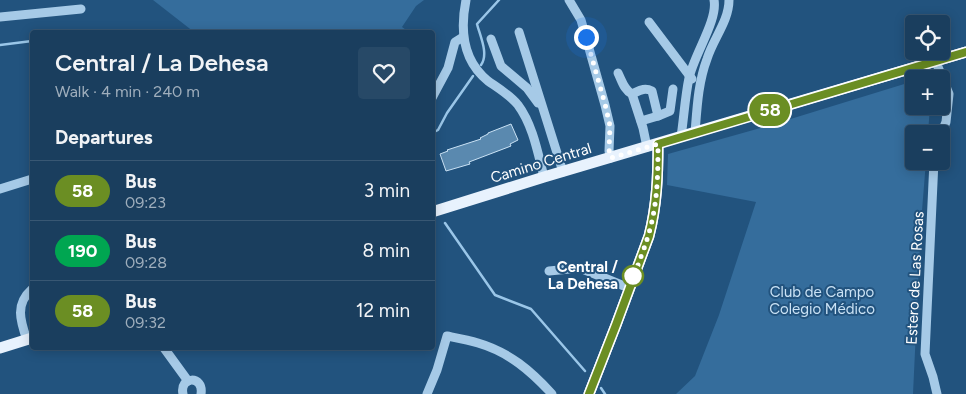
<!DOCTYPE html>
<html lang="en">
<head>
<meta charset="utf-8">
<style>
	body { margin:0; font-family:Figtree,sans-serif; background:#274967; color:#f1f3f6; height:100vh; display:flex; flex-direction:column; font-size:19px; white-space:nowrap }
	* { box-sizing:border-box; margin:0 }
	p { font-size:16px; color:#9faebc }
	.icon { flex:none; width:28px; height:28px; fill:none; stroke:currentColor; stroke-width:2; stroke-linecap:round; stroke-linejoin:round }
	.map { position:relative; flex:1; overflow:hidden }
	.side { position:absolute; left:30px; top:30px; width:405px; height:320px; display:flex; flex-direction:column; background:#1a3e5e; border-radius:5px; box-shadow:0 2px 12px #0003,0 0 0 1px #385773 }
	.side>* { flex:none }
	.badge { padding:0 10px; border-radius:16px; font-size:18px; line-height:32px }
	.buttons { position:absolute; left:905px; top:15px; display:grid; gap:10px }
	.buttons a { display:grid; place-items:center; width:45px; height:45px; border-radius:5px; background:#1a3e5e; box-shadow:0 2px 12px #0003,0 0 0 1px #385773; font-size:25px }
	.you { position:absolute; width:25px; height:25px; margin:-12px; border:4px solid #fff; border-radius:50%; background:#1a73e8; box-shadow:0 0 0 8px #1a73e833 }
	.map>.badge { position:absolute; translate:-50% -50%; box-shadow:0 0 0 2px #fff }
	h2 { padding:0 25px; font-size:19px; line-height:45px }
	.round { display:grid; place-items:center; flex:none; width:52px; height:52px; border-radius:5px; background:#274967 }
	.headline { display:flex; align-items:center; justify-content:space-between; height:85px; padding:0 25px }
	h1 { font-size:24px; font-weight:600; line-height:38px }
	ul { padding:0; list-style:none }
	li { display:flex; align-items:center; gap:15px; height:60px; padding:0 25px; border-top:1px solid #385773 }
	li div { flex:1 }
	li b { display:block; font-size:19px }
	li em { font-style:normal }
	li .badge { min-width:55px; font-weight:700; text-align:center }
	.map>svg:first-child { display:block }
	.green { fill:#356d9c }
	.lines { fill:none; stroke-linecap:round; stroke-linejoin:round }
	.stream { stroke:#9ac6e8; stroke-width:2.5 }
	.building { fill:#5a89af; stroke:#cae2f5 }
	.minor { stroke:#a6cae7; stroke-width:9 }
	.major { stroke:#e8f2fd; stroke-width:11 }
	.line-casing { stroke:#fff; stroke-width:11 }
	.line { stroke:#6b8e23; stroke-width:8 }
	.walk { stroke:#fff; stroke-width:5; stroke-dasharray:0 9 }
	.stop-dot { fill:#fff; stroke:#6b8e23; stroke-width:2.5 }
	.labels { text-anchor:middle; stroke-width:4; stroke-linejoin:round; paint-order:stroke }
	.street-label { font-size:15px; fill:#fff; stroke:#22537e }
	.stop-label { font-size:15px; font-weight:bold; fill:#fff; stroke:#22537e; text-anchor:end }
	.park-label { font-size:15px; fill:#cae2f5; stroke:#22537e }
</style>
</head>
<body>
<div class="map">
<svg width="966" height="394" viewBox="0 0 966 394">
	<rect width="100%" height="100%" fill="#22537e"/>
	<g class="green">
		<polygon points="153,0 424,0 416,6 402,27 409,32 223,32 221,31 194,32"/>
		<polygon points="914,81 914,106 930,106 928,134 914,134 914,161 926,161 921,223 913,394 676,394 695,376 719,315 756,202 667,185 668,154 771,125"/>
	</g>
	<g class="lines">
		<g class="stream">
			<polyline points="0,45 32,41"/>
			<path d="M481,65c8,-11 -1,-29 -4,-41l22,-24"/>
			<polyline points="432,133 438,130 447,113 473,76"/>
			<polyline points="445,223 495,295 531,309 585,371"/>
			<polyline points="601,388 605,394"/>
		</g>
	</g>
	<polygon class="building" points="511,124 518,140 510,144 511,146 469,162 470,164 446,171 440,154 448,151 447,150 481,139 480,138 488,134 488,133"/>
	<g class="lines">
		<g class="minor">
			<path d="M466,0c-6,30 -3,61 22,81 10,7 22,14 30,24 15,20 20,49 26,72"/>
			<polyline points="569,0 581,20 605,105 610,126 609,151 611,158"/>
			<polyline points="0,17 81,9"/>
			<polyline points="649,22 692,79"/>
			<polyline points="519,32 563,172"/>
			<polyline points="491,39 501,66 527,88 538,103"/>
			<polyline points="936,62 949,94 946,122 941,134"/>
			<path d="M618,73c4,8 6,17 14,21l11,34 4,19"/>
			<path d="M632,94c7,-3 12,-7 20,-3l6,25 -17,5"/>
			<polyline points="432,98 448,68 455,42 463,37"/>
			<polyline points="658,116 670,111 673,89"/>
			<path d="M695,133c2,-25 3,-50 12,-74 6,-20 22,-38 22,-59"/>
			<path d="M681,137c3,-20 4,-40 8,-59 5,-23 29,-58 25,-78"/>
			<polyline points="934,161 925,354 933,377 937,394"/>
			<polyline points="0,189 32,179"/>
			<polyline points="549,271 580,268 629,288"/>
			<path d="M27,340c-7,-20 -12,-36 5,-51"/>
			<polyline points="164,348 188,381"/>
			<path d="M183,394c-4,-18 21,-19 18,0"/>
			<path d="M427,394l10,-24 10,-34c10,2 21,4 31,7 31,9 53,28 74,51"/>
		</g>
		<g class="major">
			<polyline points="432,212 544,177 966,52"/>
			<polyline points="0,348 32,338"/>
			<path d="M589,394l27,-69 33,-89c8,-31 9,-61 9,-92"/>
		</g>
	</g>
	<g class="lines">
		<defs>
			<path id="line" d="M589,394l27,-69 33,-89c8,-31 9,-61 9,-92l308,-92"/>
		</defs>
		<use href="#line" class="line-casing"/>
		<use href="#line" class="line"/>
		<path class="walk" d="M586,37l19,67 5,22 -1,24 2,8 47,-14c0,42 -1,70 -16,110 -3,8 -5,15 -9,22"/>
	</g>
	<circle class="stop-dot" cx="633" cy="276" r="10"/>
	<g class="labels">
		<g class="street-label">
			<text transform="translate(541 163) rotate(-17)" y="5">Camino Central</text>
			<text transform="translate(915 278) rotate(-87)" y="5">Estero de Las Rosas</text>
		</g>
		<g class="stop-label">
			<text x="618" y="272">Central /<tspan x="618" dy="17">La Dehesa</tspan></text>
		</g>
		<g class="park-label">
			<text x="822" y="297">Club de Campo<tspan x="822" dy="17">Colegio Médico</tspan></text>
		</g>
	</g>
</svg>
<div class="buttons">
<a><svg class="icon" aria-label="locate" viewBox="0 0 24 24"><circle cx="12" cy="12" r="6"/><path d="M12 2v4M12 18v4M2 12h4M18 12h4"/></svg></a>
<a>+</a>
<a>−</a>
</div>
<div class="you" style="left:586px;top:37px"></div>
<b class="badge" style="left:770px;top:110px;background:#6b8e23;color:#fff">58</b>
<section class="side">
<div class="headline"><div><h1>Central / La Dehesa</h1><p>Walk · 4 min · 240 m</p></div><a class="round"><svg class="icon" aria-label="heart" viewBox="0 0 24 24"><path d="M12 20l-8-8c-3-5 5-10 8-4 3-6 11-1 8 4z"/></svg></a></div>
<h2>Departures</h2>
<ul>
<li><span class="badge" style="background:#6b8e23;color:#fff">58</span><div><b>Bus</b><p>09:23</p></div><em>3 min</em></li>
<li><span class="badge" style="background:#00a651;color:#fff">190</span><div><b>Bus</b><p>09:28</p></div><em>8 min</em></li>
<li><span class="badge" style="background:#6b8e23;color:#fff">58</span><div><b>Bus</b><p>09:32</p></div><em>12 min</em></li>
</ul>
</section>
</div>
</body>
</html>
